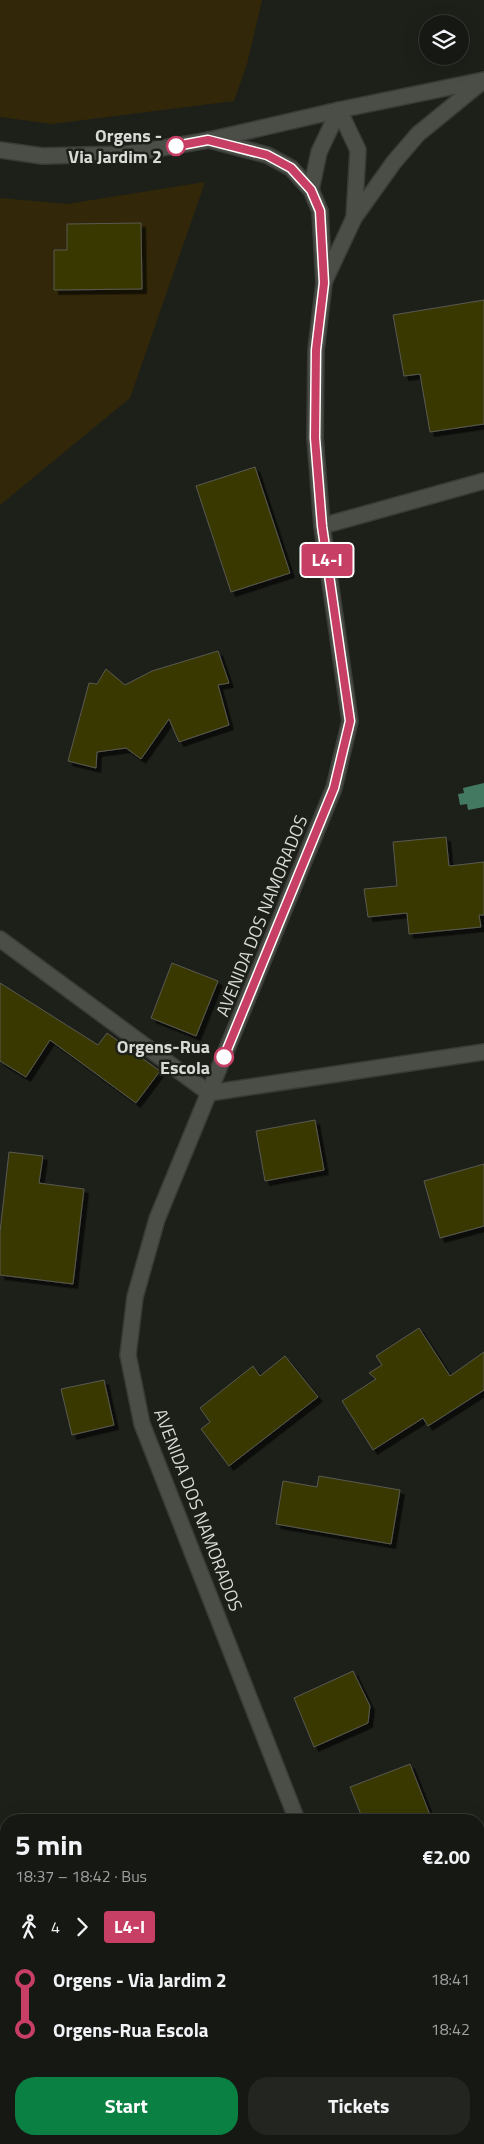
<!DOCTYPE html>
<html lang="en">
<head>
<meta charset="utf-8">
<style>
	body { margin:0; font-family:"Titillium Web",sans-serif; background:#232521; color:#f1f3f6; height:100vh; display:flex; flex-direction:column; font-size:19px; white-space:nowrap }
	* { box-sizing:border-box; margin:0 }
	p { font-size:16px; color:#9ea0a0 }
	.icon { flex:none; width:28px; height:28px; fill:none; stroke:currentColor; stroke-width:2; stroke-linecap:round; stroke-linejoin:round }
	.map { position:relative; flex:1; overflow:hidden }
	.panel { position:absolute; left:0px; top:1814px; width:485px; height:331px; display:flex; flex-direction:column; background:#161813; border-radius:20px 20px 0 0; box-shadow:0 5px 20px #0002,0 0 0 1px #353733 }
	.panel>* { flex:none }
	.badge { padding:0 10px; border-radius:4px; font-size:18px; line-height:32px }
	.buttons { position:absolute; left:419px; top:15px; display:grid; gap:10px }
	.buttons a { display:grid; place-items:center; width:50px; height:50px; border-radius:50%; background:#161813; box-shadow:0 5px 20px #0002,0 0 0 1px #353733; font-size:25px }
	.map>.badge { position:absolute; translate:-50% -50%; box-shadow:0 0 0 2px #fff }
	.legs { display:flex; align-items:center; gap:8px; height:55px; padding:0 15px; font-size:16px }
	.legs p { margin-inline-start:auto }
	.overview { display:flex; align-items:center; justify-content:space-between; height:85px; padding:0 15px }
	h1 { font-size:28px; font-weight:700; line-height:38px }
	.cta { display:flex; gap:10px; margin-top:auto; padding:10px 15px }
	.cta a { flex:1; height:58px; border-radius:20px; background:#0b8043; color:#fff; font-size:20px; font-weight:700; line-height:58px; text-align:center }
	.cta a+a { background:#232521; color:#f1f3f6 }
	ul { padding:0 15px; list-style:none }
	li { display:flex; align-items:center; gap:18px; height:50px; font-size:19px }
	li i { display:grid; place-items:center; width:8px; height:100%; margin:0 6px; background:currentColor }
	li i::after { content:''; width:12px; height:12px; margin:-6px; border:4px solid; border-radius:50%; background:#161813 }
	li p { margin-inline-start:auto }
	li:first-child i { background:linear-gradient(#0000 50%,currentColor 0) }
	li:last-child i { background:linear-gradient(currentColor 50%,#0000 0) }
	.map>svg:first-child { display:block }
	.green { fill:#322708 }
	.water { fill:#437961 }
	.building { fill:#393802; stroke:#595951; filter:url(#shadow) }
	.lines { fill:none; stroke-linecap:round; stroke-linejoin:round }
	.minor-casing { stroke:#393b37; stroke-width:18 }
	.minor { stroke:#4b4e47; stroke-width:15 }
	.line-1-casing { stroke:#fff; stroke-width:11 }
	.line-1 { stroke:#c83f66; stroke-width:8 }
	.stop-1-dot { fill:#fff; stroke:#c83f66; stroke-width:2.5 }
	.labels { text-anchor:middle; stroke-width:5; stroke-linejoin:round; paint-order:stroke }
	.stop-label { font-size:18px; font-weight:bold; fill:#d8dad6; stroke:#1d2019; text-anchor:end }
	.street-label { font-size:18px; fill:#d8dad6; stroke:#1d2019 }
</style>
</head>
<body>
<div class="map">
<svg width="484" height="2144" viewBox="0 0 484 2144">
	<defs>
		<filter id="shadow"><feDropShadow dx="4.5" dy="4.5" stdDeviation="0" flood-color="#0009"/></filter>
	</defs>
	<rect width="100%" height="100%" fill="#1d2019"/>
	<g class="green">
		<polygon points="0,0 262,0 247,64 234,101 52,124 0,117"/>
		<polygon points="205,182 130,398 0,505 0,198 67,204"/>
	</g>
	<polygon class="water" points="484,783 484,807 468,810 467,804 460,805 458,794 464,793 463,788"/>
	<g class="building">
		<polygon points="141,223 142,289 54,290 54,250 67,250 67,224"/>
		<polygon points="484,300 484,424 430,432 420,374 404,376 393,315"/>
		<polygon points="255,467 290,573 231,592 196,486"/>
		<polygon points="218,651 229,683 218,685 229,725 179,742 169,719 141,759 126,748 97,752 96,768 68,761 89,683 97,684 106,669 125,685 152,671"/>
		<polygon points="446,837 449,866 484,862 484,915 479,915 481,927 409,934 407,913 368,917 364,889 397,886 393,842"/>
		<polygon points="172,963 218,981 196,1036 151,1018"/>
		<polygon points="0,983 98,1045 107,1033 160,1071 136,1103 50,1040 26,1077 0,1061"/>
		<polygon points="315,1120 324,1170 265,1181 256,1131"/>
		<polygon points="9,1152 43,1156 39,1183 84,1189 73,1284 0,1275 0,1232"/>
		<polygon points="484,1164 484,1226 440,1238 424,1181"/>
		<polygon points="419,1328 450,1376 484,1352 484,1390 428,1426 423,1418 373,1450 342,1401 376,1379 369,1373 382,1365 376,1356"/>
		<polygon points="285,1356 318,1397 229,1466 201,1429 210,1422 200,1408 253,1366 260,1376"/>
		<polygon points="104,1380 114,1425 72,1435 61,1389"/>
		<polygon points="319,1476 400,1490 391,1544 276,1524 283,1481 317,1487"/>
		<polygon points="353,1671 370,1706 368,1723 314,1747 294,1698"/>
		<polygon points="410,1764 432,1820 363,1820 350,1787"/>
	</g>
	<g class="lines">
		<defs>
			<g id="minor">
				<polyline points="339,110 358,150 354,218"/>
				<polyline points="209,140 267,155 291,168 311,190 320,211 324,283 316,350 315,438 322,526 350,721 334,788 157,1219 135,1297 128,1355 142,1424 297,1820"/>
				<polyline points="0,150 42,156 127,154 209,140 339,110 484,80"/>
				<polyline points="311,190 319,152 339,110"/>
				<polyline points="324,282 354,218 394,162 418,134 483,81"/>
				<polyline points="322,526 484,481"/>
				<polyline points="0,939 209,1093 484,1052"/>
				<polyline points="479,2030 484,2027"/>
				<polyline points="92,2144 97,2139"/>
			</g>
		</defs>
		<use href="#minor" class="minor-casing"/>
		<use href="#minor" class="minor"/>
	</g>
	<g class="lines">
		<defs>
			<polyline id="line-1" points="176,146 208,140 267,155 291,168 311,190 320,211 324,283 316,350 315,438 322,526 350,721 334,788 224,1057"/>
		</defs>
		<use href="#line-1" class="line-1-casing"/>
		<use href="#line-1" class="line-1"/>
	</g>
	<g class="stop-1-dot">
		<circle cx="176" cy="146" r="9"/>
		<circle cx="224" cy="1057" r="9"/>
	</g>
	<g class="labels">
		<g class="stop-label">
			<text x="162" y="142">Orgens -<tspan x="162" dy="21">Via Jardim 2</tspan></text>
			<text x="210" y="1053">Orgens-Rua<tspan x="210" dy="21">Escola</tspan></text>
		</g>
		<g class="street-label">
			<text transform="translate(262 916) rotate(-68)" y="6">AVENIDA DOS NAMORADOS</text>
			<text transform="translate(198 1510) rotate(69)" y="6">AVENIDA DOS NAMORADOS</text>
		</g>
	</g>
</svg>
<div class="buttons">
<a><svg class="icon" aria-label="layers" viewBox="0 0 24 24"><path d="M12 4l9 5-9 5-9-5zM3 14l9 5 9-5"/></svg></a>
</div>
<b class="badge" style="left:327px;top:560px;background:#c83f66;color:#fff">L4-I</b>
<section class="panel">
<div class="overview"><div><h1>5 min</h1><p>18:37 – 18:42 · Bus</p></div><b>€2.00</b></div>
<div class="legs"><svg class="icon" aria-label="walk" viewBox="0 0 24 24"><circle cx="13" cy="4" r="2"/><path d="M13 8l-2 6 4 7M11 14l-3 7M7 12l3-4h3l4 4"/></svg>4<svg class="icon" aria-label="forward" viewBox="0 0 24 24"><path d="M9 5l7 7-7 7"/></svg><b class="badge" style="background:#c83f66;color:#fff">L4-I</b></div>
<ul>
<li><i style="color:#c83f66"></i><b>Orgens - Via Jardim 2</b><p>18:41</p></li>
<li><i style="color:#c83f66"></i><b>Orgens-Rua Escola</b><p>18:42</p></li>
</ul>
<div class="cta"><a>Start</a><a>Tickets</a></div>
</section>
</div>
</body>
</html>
